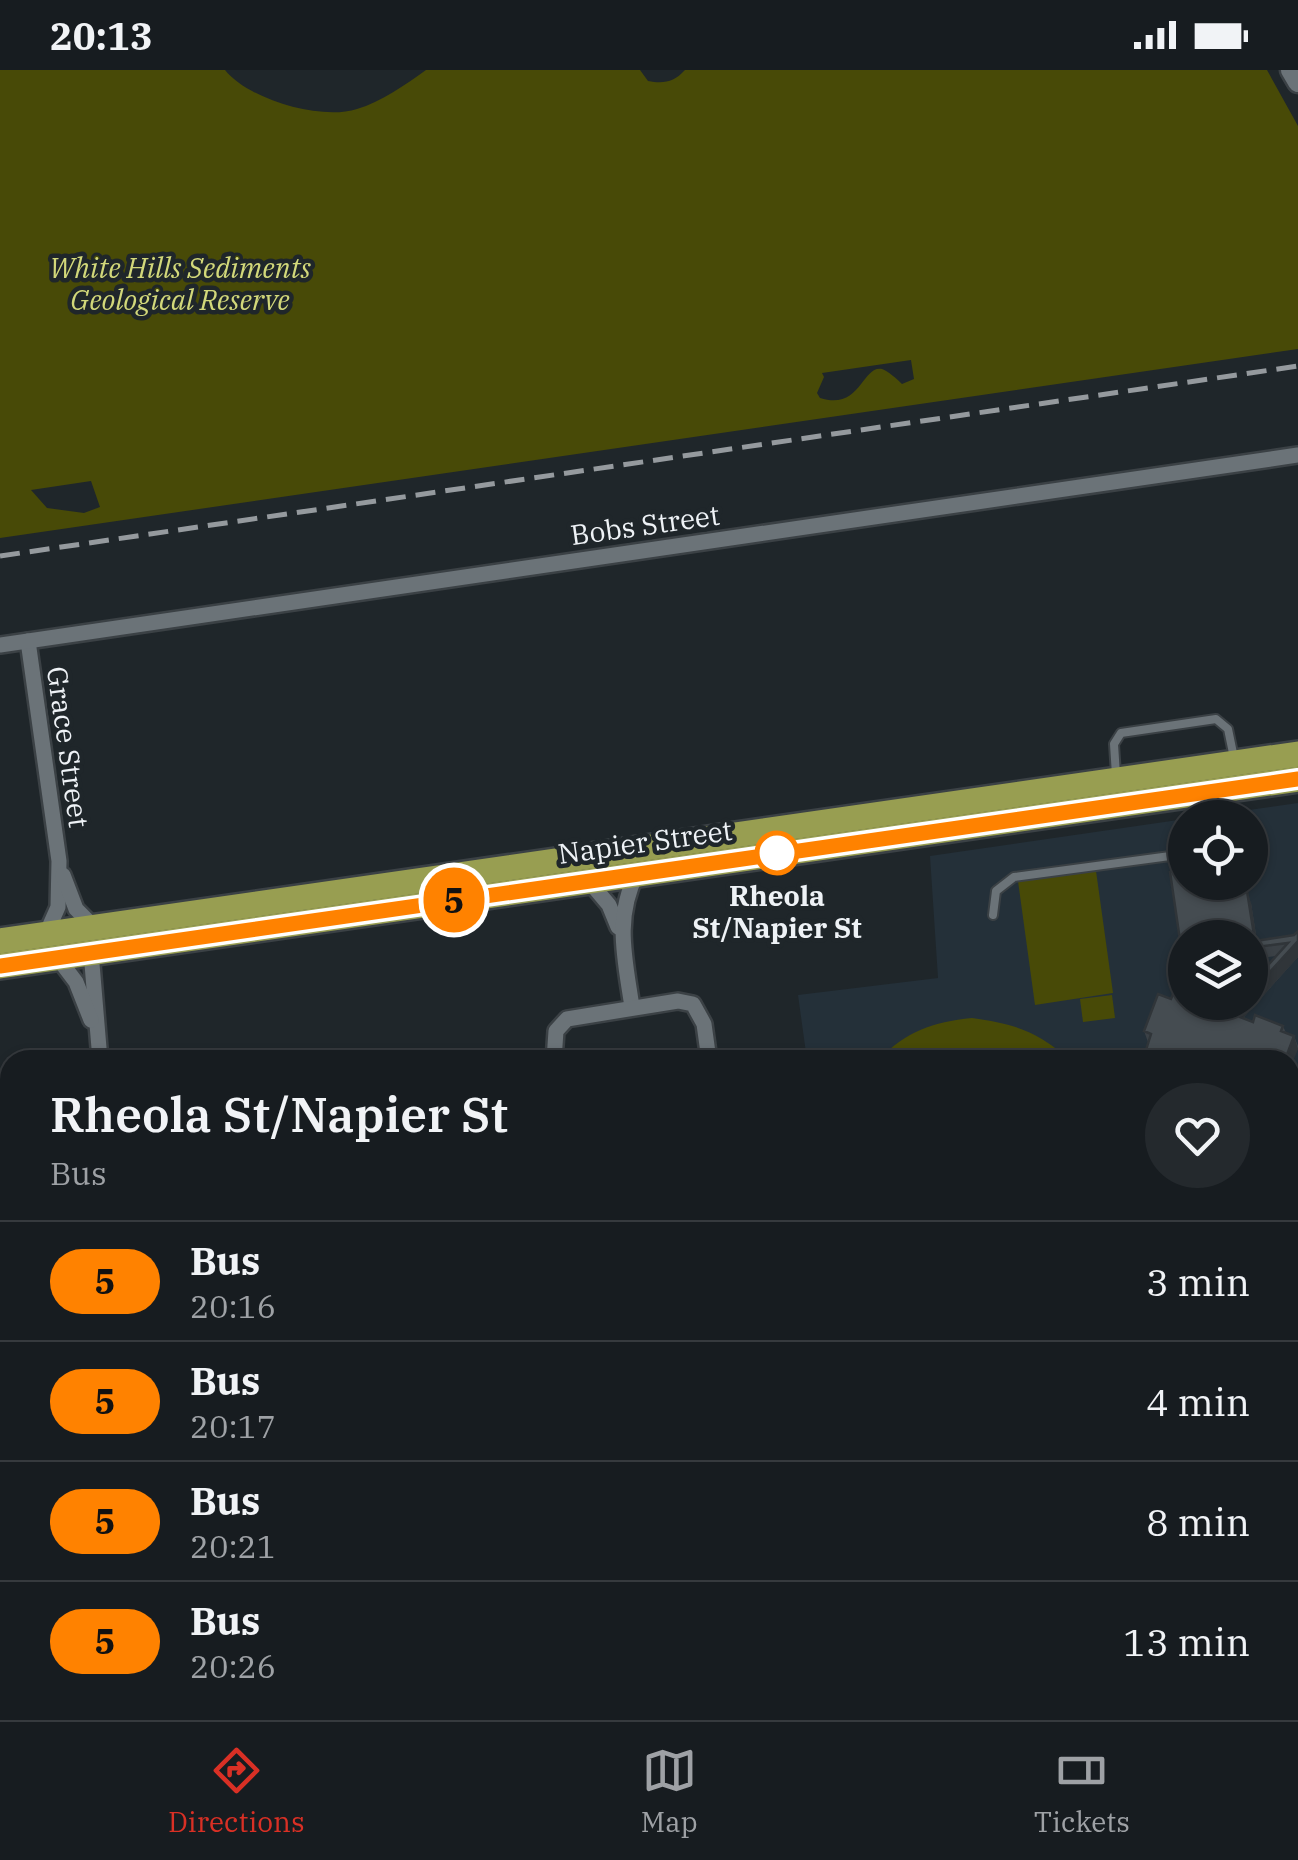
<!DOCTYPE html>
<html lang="en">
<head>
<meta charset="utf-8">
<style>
	body { margin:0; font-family:"IBM Plex Serif",serif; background:#24292d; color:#f1f3f6; height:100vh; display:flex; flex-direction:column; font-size:38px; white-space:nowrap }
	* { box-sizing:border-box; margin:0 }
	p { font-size:32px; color:#9ea1a5 }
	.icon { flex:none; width:55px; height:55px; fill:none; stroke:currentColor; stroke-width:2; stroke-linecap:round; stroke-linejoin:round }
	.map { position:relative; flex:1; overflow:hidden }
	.panel { position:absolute; left:0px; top:980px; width:1300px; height:670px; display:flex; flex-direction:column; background:#171c20; border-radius:30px 30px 0 0; box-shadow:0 2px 8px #0004,0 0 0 2px #363a3e }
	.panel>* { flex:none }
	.badge { padding:0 20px; border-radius:32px; font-size:35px; line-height:65px }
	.buttons { position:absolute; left:1168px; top:730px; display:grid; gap:20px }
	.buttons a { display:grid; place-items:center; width:100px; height:100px; border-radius:50%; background:#171c20; box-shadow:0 2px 8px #0004,0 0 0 2px #363a3e; font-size:50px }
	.map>.badge { position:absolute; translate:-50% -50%; box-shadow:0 0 0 5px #fff }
	.round { display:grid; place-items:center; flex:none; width:105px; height:105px; border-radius:52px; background:#24292d }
	.overview { display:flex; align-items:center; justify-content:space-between; height:170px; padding:0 50px }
	h1 { font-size:48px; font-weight:600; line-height:75px }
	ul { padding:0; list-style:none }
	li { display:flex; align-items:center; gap:30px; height:120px; padding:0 50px; border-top:2px solid #363a3e }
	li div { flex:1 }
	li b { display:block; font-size:38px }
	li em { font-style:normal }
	li .badge { min-width:110px; font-weight:700; text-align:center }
	.status { display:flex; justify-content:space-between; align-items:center; height:70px; padding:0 50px; background:#171c20; direction:ltr }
	.status svg { height:28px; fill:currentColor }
	.tabs { display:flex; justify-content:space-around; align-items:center; height:140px; border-top:2px solid #363a3e; background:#171c20; font-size:28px; color:#9ea1a5 }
	.tabs a { display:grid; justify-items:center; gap:5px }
	.tabs .selected { color:#d93025 }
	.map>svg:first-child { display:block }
	.built { fill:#243039; fill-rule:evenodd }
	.green { fill:#484a07; fill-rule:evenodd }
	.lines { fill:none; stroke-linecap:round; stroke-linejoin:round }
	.stream { stroke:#125479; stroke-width:5 }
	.service-casing { stroke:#3b4145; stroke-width:12 }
	.minor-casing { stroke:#3b4145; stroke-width:20 }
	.tertiary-casing { stroke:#3b4145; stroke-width:25 }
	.trunk-casing { stroke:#3b4145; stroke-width:30 }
	.path { stroke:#757a7e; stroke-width:2.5; stroke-dasharray:2.5 8; stroke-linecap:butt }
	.service { stroke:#6b7378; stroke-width:8 }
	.minor { stroke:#6b7378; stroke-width:15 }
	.tertiary { stroke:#6b7378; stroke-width:20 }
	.trunk { stroke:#989e51; stroke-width:25 }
	.rail { stroke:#959a9e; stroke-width:5; stroke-dasharray:20 10; stroke-linecap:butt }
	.wall { fill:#3b4146 }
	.shaded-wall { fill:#303539 }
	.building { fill:#454c51; stroke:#303539; stroke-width:2.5 }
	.line-casing { stroke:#fff; stroke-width:22 }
	.line { stroke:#ff8200; stroke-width:15 }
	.stop-dot { fill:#fff; stroke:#ff8200; stroke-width:5 }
	.labels { text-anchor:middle; stroke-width:9; stroke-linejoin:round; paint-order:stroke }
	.park-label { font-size:28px; font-style:italic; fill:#d2d87a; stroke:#1f262a }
	.street-label { font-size:28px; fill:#eef2f6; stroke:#1f262a }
	.stop-label { font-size:28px; font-weight:bold; fill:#eef2f6; stroke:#1f262a }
</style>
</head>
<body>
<div class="status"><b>20:13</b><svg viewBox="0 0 49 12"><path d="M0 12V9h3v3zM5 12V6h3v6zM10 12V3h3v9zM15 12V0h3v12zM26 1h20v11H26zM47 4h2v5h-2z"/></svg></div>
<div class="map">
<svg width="1298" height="1650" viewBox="0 0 1298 1650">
	<rect width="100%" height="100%" fill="#1f262a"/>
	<path class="built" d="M1298,733v548l-8,-1v-290h-483l-9,-65 140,-17 -8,-122 255,-37v63h65v-64l-51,-1zM1185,868h65v64h-65z"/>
	<g class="green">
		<path d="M0,0h225c23,29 95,51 132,39 24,-7 48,-24 69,-39h214l8,11c16,3 26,1 37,-11h582l31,56v223l-1298,189zM911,290l3,19 -12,5c-5,-5 -14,-13 -20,-15 -20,-4 -21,42 -62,29l-3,-5 7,-16 -2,-4zM91,411l9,26 -16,6 -37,-5 -16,-18z"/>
		<polygon points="1096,801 1113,923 1035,935 1018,811"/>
		<polygon points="1112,925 1115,948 1083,952 1080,929"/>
		<path d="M972,948c43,6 65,13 98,42h-192c29,-29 54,-38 94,-42z"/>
		<polygon points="1290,1280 1298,1281 1298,1619 1290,1622"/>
		<polygon points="10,1585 10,1640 1247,1640 1223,1650 0,1650 0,1587"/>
	</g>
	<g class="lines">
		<g class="stream">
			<polyline points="1290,1349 1298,1350"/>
			<polyline points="487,1650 534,1640"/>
		</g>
		<defs>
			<g id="service">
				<polyline points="1116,705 1114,674 1121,663 1216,649 1228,659 1234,688"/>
				<polyline points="1204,727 1208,748"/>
				<polyline points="993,845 996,821 1014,807 1185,784"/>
			</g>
			<g id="minor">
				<polyline points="28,571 59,791 58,837 46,864"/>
				<polyline points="0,575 1298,385"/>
				<polyline points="63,805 76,839 94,857"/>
				<polyline points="588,810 609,835 618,857"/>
				<polyline points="91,882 100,990"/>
				<polyline points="57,887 76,912 91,950"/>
				<path d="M632,937c-7,-48 -18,-89 5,-134"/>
				<polyline points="554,990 556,961 567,949 678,931 693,934 704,954 709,990"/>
				<polyline points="0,1191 10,1189"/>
				<polyline points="1293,1636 1298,1647"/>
				<polyline points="1259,1650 1283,1640"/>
			</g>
			<polyline id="tertiary" points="1291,0 1298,12"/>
			<g id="trunk">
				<polyline points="0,871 1298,684"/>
				<polyline points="0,896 1298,709"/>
			</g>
		</defs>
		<use href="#service" class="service-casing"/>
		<use href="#minor" class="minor-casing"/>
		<use href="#tertiary" class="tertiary-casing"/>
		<use href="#trunk" class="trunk-casing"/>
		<g class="path">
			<polyline points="1290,1287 1298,1288"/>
			<polyline points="1290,1429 1298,1427"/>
			<polyline points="862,1650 867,1640"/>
		</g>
		<use href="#service" class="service"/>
		<use href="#minor" class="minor"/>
		<use href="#tertiary" class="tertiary"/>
		<use href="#trunk" class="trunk"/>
		<polyline class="rail" points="0,486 1298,296"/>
	</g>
	<g class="wall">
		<polygon points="1185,812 1224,812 1225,824 1251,833 1257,871 1294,865 1298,861 1298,887 1244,947 1253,952 1283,956 1286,963 1294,966 1298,976 1298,979 1290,990 1150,990 1146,980 1148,972 1144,961 1171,929 1202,936 1205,945 1212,948 1231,937 1276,886 1260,888 1261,897 1250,899 1250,868 1185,868 1185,893 1182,884"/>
		<polygon points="1298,1101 1298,1182 1293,1172 1290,1169 1290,1110"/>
	</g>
	<g class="shaded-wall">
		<polygon points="1247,821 1251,833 1258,877 1255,871"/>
		<polygon points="1298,871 1298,887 1244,947 1246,952 1244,958 1237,939 1243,932 1250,932 1250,924"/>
		<polygon points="1294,966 1298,979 1290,999 1290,990 1285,990"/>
	</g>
	<g class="building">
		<polygon points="1185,800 1185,812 1221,812 1223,825 1247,821 1255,871 1294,865 1298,861 1298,871 1250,924 1250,915 1288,873 1256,877 1257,886 1250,887 1250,868 1185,868 1185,883 1182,884 1170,802"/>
		<polygon points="1158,924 1171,929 1173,924 1185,929 1185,932 1193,932 1202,936 1199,943 1212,948 1218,932 1231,937 1235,932 1243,932 1237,939 1242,941 1240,947 1253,952 1255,945 1283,956 1281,961 1294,966 1285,990 1186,990 1182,988 1181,990 1172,990 1146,980 1151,964 1144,961"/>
		<polygon points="1298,1101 1298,1174 1292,1169 1296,1165 1290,1161 1290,1110"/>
	</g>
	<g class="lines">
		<defs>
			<polyline id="line" points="0,896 1298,709"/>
		</defs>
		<use href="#line" class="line-casing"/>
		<use href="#line" class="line"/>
	</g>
	<circle class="stop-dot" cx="777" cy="783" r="20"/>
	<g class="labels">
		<g class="park-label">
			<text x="180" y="208">White Hills Sediments<tspan x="180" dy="32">Geological Reserve</tspan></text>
		</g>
		<g class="street-label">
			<text transform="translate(645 455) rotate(-8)" y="10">Bobs Street</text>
			<text transform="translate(68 677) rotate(82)" y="10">Grace Street</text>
			<text transform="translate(645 772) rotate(-8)" y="10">Napier Street</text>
		</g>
		<g class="stop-label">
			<text x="777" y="836">Rheola<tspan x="777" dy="32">St/Napier St</tspan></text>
		</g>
	</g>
</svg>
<div class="buttons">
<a><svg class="icon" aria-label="locate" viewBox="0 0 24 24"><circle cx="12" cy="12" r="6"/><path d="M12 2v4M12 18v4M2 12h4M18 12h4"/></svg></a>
<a><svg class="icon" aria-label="layers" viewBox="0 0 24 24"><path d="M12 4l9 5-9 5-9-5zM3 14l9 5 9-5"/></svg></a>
</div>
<b class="badge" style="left:454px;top:830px;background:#ff8200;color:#111">5</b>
<section class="panel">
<div class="overview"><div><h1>Rheola St/Napier St</h1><p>Bus</p></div><a class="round"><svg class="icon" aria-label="heart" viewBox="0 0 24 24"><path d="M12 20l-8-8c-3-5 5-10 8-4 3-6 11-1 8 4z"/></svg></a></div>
<ul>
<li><span class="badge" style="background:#ff8200;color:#111">5</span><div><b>Bus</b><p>20:16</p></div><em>3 min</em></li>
<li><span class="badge" style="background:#ff8200;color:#111">5</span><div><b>Bus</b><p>20:17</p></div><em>4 min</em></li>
<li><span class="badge" style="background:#ff8200;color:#111">5</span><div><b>Bus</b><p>20:21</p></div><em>8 min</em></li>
<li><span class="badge" style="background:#ff8200;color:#111">5</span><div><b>Bus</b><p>20:26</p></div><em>13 min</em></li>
</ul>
</section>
</div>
<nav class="tabs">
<a class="selected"><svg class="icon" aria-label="directions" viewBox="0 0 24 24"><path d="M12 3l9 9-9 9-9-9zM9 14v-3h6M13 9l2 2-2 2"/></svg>Directions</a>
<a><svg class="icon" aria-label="map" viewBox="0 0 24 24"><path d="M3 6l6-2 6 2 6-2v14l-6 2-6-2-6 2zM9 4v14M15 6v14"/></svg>Map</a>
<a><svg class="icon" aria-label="tickets" viewBox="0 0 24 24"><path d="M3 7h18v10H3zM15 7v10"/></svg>Tickets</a>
</nav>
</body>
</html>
